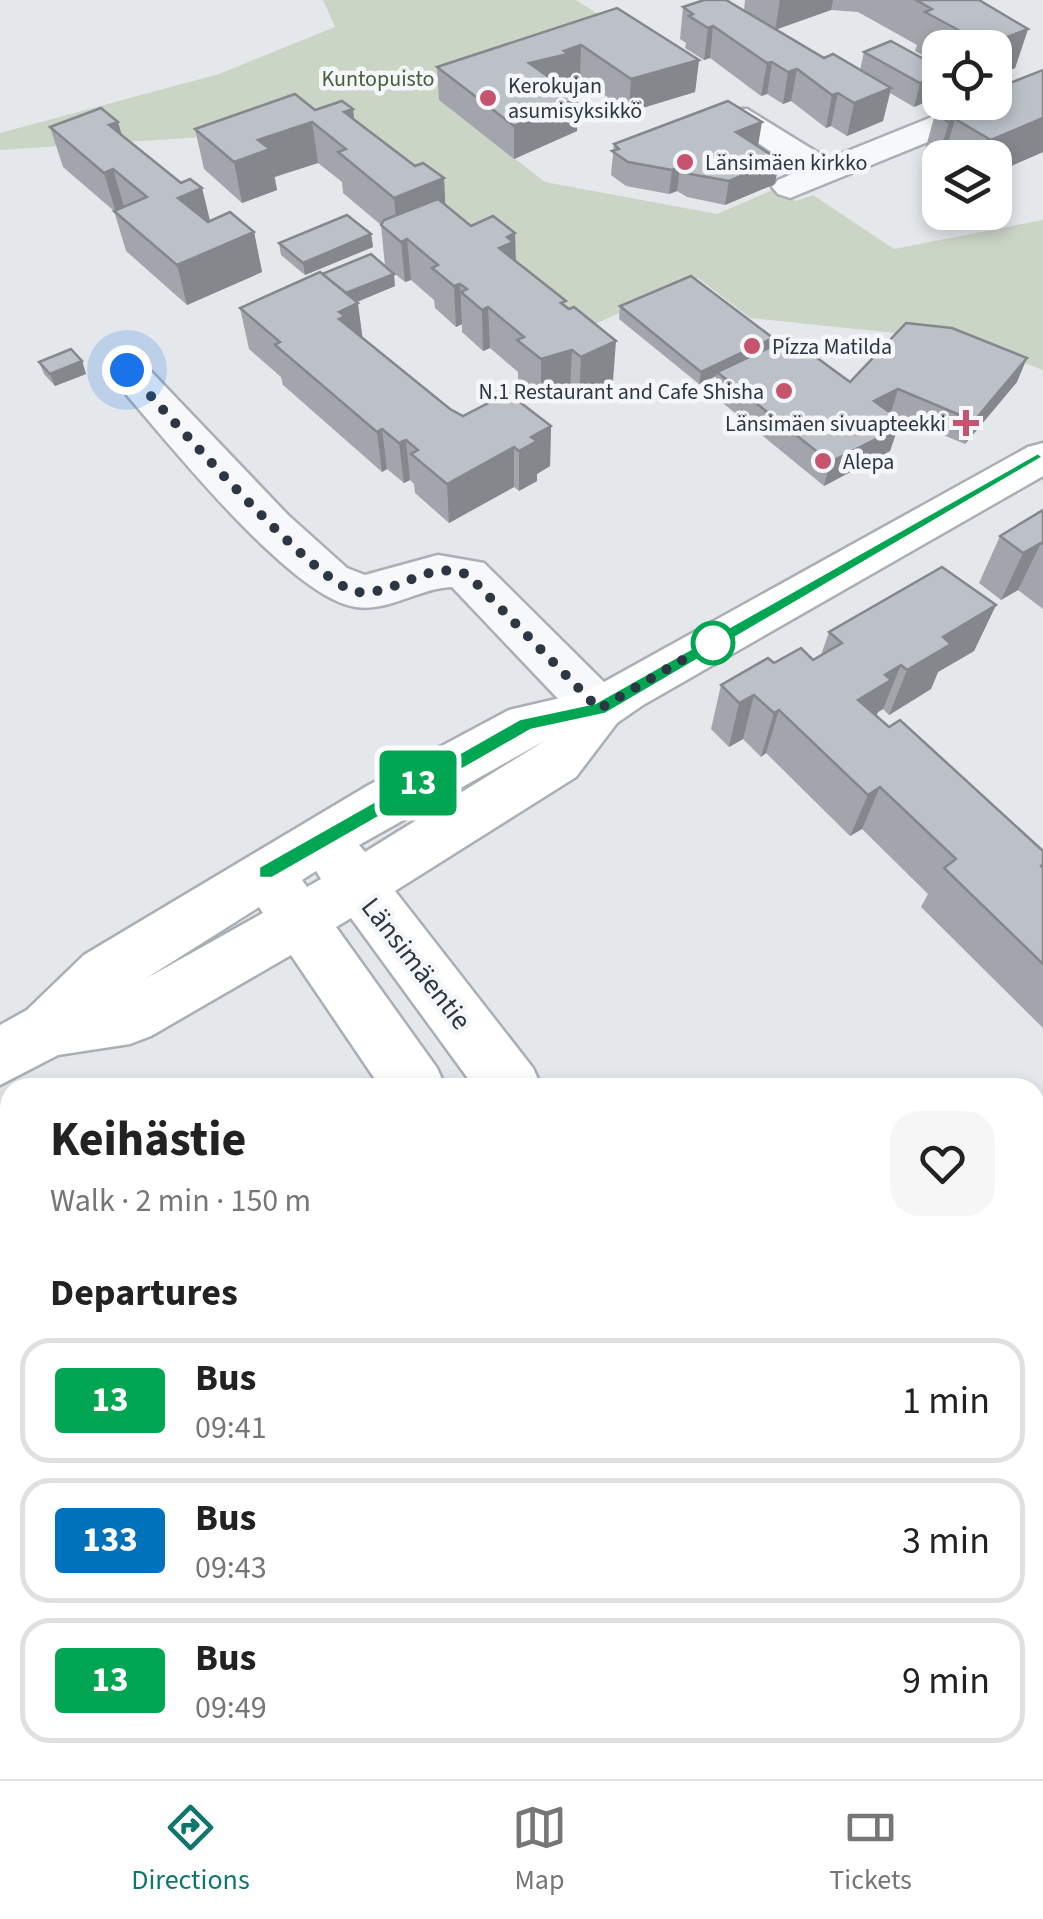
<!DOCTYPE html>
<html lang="en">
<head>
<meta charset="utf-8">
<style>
	body { margin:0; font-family:"Source Sans 3",sans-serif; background:#f6f6f6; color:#222; height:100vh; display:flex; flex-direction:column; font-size:38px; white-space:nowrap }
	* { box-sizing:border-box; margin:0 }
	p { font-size:32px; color:#767676 }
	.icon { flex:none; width:55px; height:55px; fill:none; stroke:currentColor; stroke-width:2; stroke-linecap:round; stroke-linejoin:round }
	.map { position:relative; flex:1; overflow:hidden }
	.panel { position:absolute; left:0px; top:1078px; width:1045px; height:702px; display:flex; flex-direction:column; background:#fff; border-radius:30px 30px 0 0; box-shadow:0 5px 15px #0003 }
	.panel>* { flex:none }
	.badge { padding:0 20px; border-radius:8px; font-size:35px; line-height:65px }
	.buttons { position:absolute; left:922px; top:30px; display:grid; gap:20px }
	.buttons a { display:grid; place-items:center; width:90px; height:90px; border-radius:20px; background:#fff; box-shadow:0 5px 15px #0003; font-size:50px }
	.you { position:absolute; width:50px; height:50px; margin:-25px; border:8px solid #fff; border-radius:50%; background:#1a73e8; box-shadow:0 0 0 15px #1a73e833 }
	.map>.badge { position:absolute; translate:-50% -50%; box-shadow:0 0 0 5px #fff }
	h2 { padding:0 50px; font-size:38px; line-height:90px }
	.round { display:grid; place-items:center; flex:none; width:105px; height:105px; border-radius:30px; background:#f6f6f6 }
	.headline { display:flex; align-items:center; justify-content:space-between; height:170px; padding:0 50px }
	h1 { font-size:48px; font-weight:700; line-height:75px }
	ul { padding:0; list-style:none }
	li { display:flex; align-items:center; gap:30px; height:125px; margin:0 20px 15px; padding:0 30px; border:5px solid #e0e0e0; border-radius:30px }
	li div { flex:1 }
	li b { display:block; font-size:38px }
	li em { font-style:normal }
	li .badge { min-width:110px; font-weight:700; text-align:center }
	.menu { display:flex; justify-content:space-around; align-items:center; height:140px; border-top:2px solid #e0e0e0; background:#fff; font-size:28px; color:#767676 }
	.menu a { display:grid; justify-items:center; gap:5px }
	.menu .selected { color:#0f766e }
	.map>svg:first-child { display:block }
	.green { fill:#cbd5c6 }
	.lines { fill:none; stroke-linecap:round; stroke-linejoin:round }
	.street-casing { stroke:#aaafb5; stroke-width:5 }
	.secondary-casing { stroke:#aaafb5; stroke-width:5 }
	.street { fill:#f7f8fa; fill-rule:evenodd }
	.secondary { fill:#fff; fill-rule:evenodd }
	.wall { fill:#a2a6ac }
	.shaded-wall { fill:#84878c }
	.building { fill:#bcc1c8; stroke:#84878c; stroke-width:2.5 }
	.line { fill:#00a651; stroke:#fff; stroke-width:2.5 }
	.walk { stroke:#2d3743; stroke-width:10; stroke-dasharray:0 18 }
	.poi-dot { fill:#c6546f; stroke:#f4f6f9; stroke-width:4 }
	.stop-dot { fill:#fff; stroke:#00a651; stroke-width:5 }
	.labels { text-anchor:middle; stroke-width:9; stroke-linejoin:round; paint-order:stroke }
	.far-park-label { font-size:22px; fill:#455e3b; stroke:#f4f6f9 }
	.far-poi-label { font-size:22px; fill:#2d3743; stroke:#f4f6f9; text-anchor:start }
	.street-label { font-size:28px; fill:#2d3743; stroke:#f4f6f9 }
</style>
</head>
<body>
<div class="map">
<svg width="1043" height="1779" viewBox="0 0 1043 1779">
	<rect width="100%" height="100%" fill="#e5e8eb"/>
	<g class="green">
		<polygon points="323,0 576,0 632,36 441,101 545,182 717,214 777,188 796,201 813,195 894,249 1043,220 1043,370 963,340 750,318 698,278 584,329 332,129 0,150 0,133 219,74 335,27"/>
		<polygon points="263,1770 922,1770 930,1779 252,1779"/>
	</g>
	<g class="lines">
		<defs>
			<g id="street">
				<polygon points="1043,74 1043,95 790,198 778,194 772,187 778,180 799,171 719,116 723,109 747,109 828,159 969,102 995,102 995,92"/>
				<path d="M127,357l14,4 147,154 59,53 18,7 73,-20 46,8 133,132 7,14 -7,14 -18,5 -18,-5 -129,-136c-33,1 -63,25 -96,20 -66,-8 -196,-175 -243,-228l-6,-9 6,-9z"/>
			</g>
			<g id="secondary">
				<path d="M1043,443v33l-400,229 -26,18 -41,54 -181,114 138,177 9,20h-67l-124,-170 -15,9 101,141 9,20h-65l-90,-133 -140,81 -21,8 -72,11 -58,30v-60l27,-15 57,-55 283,-169 142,-76 77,-18 442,-245zM546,740l-181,112 -6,-7zM316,871l5,8 -14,8 -5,-7zM259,907l4,6 -118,66z"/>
				<polygon points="1035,1764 1041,1779 958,1779 954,1770 1035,1770"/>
			</g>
		</defs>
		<use href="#street" class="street-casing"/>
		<use href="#secondary" class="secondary-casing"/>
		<use href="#street" class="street"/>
		<use href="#secondary" class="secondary"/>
	</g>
	<g class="wall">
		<polygon points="745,0 979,0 1028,29 1015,68 995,76 995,48 940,48 940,65 915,51 917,45 858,12 831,10 776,29 824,58 860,70 864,52 940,68 940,96 914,107 890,93 883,121 847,136 831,126 826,128 791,101 783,104 767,94 761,96 710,58 704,60 685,48 686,43 680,39 683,7 744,10"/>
		<polygon points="617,8 699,60 695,92 629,112 580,78 567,82 567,87 563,88 578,98 577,131 514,159 439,100 437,67"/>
		<polygon points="1043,70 1043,152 995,173 995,158 940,158 940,161 937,162 924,154 935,114"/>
		<polygon points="315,110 354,120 415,166 444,178 445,205 471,226 515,233 516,261 565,307 613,381 579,397 570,390 541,400 518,380 518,372 490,348 483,351 462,332 462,324 456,327 435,308 434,300 411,280 405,282 385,266 381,225 343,193 342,182 318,163 275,177 277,190 242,203 204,169 195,129"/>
		<polygon points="50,127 122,136 181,183 202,188 210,221 254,232 262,272 187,305 126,251 114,211 63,167"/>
		<polygon points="614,144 757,146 779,160 775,184 725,205 687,197 677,191 669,194 626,186 611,175"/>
		<polygon points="371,234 373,247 305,275 281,255 279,243"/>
		<polygon points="322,274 395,286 357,302 363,339 450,409 463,416 551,426 550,466 537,474 537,481 519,491 514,487 449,523 415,493 414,484 410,480 404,483 387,469 382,472 283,385 281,377 249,349 240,308"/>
		<polygon points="620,306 772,346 850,382 1017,382 965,444 890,413 896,427 890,451 824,486 713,395 716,376 699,384 619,319"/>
		<polygon points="82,361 86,374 55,386 44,374 39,362"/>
		<polygon points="1043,510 1043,609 1018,590 1001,600 979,583 1000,536"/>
		<polygon points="996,605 974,651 938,672 931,689 889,715 883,709 878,712 876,716 1043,851 1043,1028 921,907 928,894 862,829 850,836 766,753 761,757 743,739 729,747 711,729 721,685 774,663 813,660 821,655 829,632"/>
	</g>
	<g class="shaded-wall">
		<polygon points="780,0 833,0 831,10 775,30"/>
		<polygon points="713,26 710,58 704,60 708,28"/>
		<polygon points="1028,29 1015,68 995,76 995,48 985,48 986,45"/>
		<polygon points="581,45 580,78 567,82 567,87 529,96 529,63"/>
		<polygon points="699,60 695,92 629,112 631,79"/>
		<polygon points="772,62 767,94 761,96 767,63"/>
		<polygon points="797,69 791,101 783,104 788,72"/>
		<polygon points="940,75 940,96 914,107 920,83"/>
		<polygon points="891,88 883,121 847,136 854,103"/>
		<polygon points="838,93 831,126 826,128 832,95"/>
		<polygon points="578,98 577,131 514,159 514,126"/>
		<polygon points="353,109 358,149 344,112"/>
		<polygon points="1043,118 1043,152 995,173 995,158 985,158 991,140"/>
		<polygon points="955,119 944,158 940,158 940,161 937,162 949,122"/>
		<polygon points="118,122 130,162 109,125"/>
		<polygon points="312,122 318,163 274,177 277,190 242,203 234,162 258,140"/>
		<polygon points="762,122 758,146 736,132"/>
		<polygon points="779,160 775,184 725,205 729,181"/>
		<polygon points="680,167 677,191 669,194 672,170"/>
		<polygon points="113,169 125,210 116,213 104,173"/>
		<polygon points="444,178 446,219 398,238 394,198"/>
		<polygon points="202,188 212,229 178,198"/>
		<polygon points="254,232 262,272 187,305 177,265"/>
		<polygon points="515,233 516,274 499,248 507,237"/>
		<polygon points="371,234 373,247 305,275 303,263"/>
		<polygon points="407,239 411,280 405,282 401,242"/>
		<polygon points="394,274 395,286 342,308 340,296"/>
		<polygon points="460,284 462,324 456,327 454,286"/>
		<polygon points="358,303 363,343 345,360 339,312"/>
		<polygon points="488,307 490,348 483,351 482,310"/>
		<polygon points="773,338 771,351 717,372 716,376 699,384 701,372"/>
		<polygon points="616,341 613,381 579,397 581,357"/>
		<polygon points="572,350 570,390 541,400 541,359"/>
		<polygon points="1027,358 1017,382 965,444 974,421"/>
		<polygon points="82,361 86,374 55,386 50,374"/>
		<polygon points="898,389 891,412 867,425 874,401"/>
		<polygon points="899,419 896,429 898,428 890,451 824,486 830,462"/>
		<polygon points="551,426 550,466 537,474 537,481 519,491 519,451 531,437"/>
		<polygon points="382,429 387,469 382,472 377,432"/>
		<polygon points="406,440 410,480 404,483 399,443"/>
		<polygon points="514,447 514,487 449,523 447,484"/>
		<polygon points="1041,543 1018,590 1001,600 1023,553"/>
		<polygon points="996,605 974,651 938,672 931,689 889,715 907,670 943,637"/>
		<polygon points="901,665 883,709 878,712 873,724 858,700 885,675"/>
		<polygon points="754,695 743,739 729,747 739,703"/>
		<polygon points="779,710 766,753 761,757 774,713"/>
		<polygon points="880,787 862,829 850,836 868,795"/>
		<polygon points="0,1754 9,1779 0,1779"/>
		<polygon points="34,1770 47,1770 51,1779 10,1779"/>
	</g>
	<g class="building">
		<polygon points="704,0 726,0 824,58 833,54 891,88 854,103 838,93 832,95 797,69 788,72 772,62 767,63 713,26 708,28 689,16 693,14 683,7"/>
		<polygon points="916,0 979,0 1028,29 986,45 925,12 932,9"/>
		<polygon points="617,8 699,60 631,79 581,45 564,51 568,54 529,63 578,98 514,126 437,67"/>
		<polygon points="891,41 940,68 940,75 920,83 864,52"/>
		<polygon points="1043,70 1043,118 991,140 955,119 949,122 935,114 962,102 995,102 995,89"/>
		<polygon points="295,94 315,110 342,101 353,109 344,112 415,166 423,163 444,178 394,198 338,152 346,149 312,122 258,140 270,149 234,162 195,129"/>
		<polygon points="728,101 762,122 736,132 779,160 729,181 690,174 680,167 672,170 628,162 612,151 619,149 614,144"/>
		<polygon points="101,108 118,122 109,125 181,183 190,179 202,188 178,198 208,222 230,212 254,232 177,265 114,211 147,197 113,169 104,173 50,127"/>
		<polygon points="438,199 471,226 493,216 515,233 507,237 513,242 499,248 566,301 561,303 569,309 574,307 616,341 581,357 572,350 541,359 517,340 524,337 488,307 482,310 461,292 467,289 460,284 454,286 432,268 438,265 407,239 401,242 381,225 384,220"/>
		<polygon points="347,215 371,234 303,263 279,243"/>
		<polygon points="371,254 394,274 346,293 322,274"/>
		<polygon points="320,272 358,303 339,312 345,316 339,319 450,409 463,416 508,393 551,426 531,437 537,441 519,451 514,447 447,484 411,454 418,450 406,440 399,443 382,429 377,432 275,345 280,342 240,308"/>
		<polygon points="691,276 773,338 701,372 620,306"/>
		<polygon points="906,323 952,328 1027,358 974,421 898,389 874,401 899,419 891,423 898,428 830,462 717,372 790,338 850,382"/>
		<polygon points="71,349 82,361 50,374 39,362"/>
		<polygon points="1043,510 1043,544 1041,543 1023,553 1000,536"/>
		<polygon points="942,567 996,605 943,637 951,644 907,670 901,665 885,675 891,680 858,700 889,727 900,720 1043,851 1043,864 1041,866 1043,868 1043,964 944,868 956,859 880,787 868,795 779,710 774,713 754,695 739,703 721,685 768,658 774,663 801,648 813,660 842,643 829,632"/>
	</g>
	<polygon class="line" points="1038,453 1043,457 605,714 531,730 272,878 259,878 259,867 520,719 595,703"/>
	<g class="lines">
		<path class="walk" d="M127,370c37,39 190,218 231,222 39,4 71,-34 110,-17l131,134 121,-71 -7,5"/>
	</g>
	<g class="poi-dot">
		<circle cx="488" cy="98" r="10"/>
		<circle cx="685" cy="162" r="10"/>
		<circle cx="752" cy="346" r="10"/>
		<circle cx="784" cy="391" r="10"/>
		<path d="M961 408h10v10h10v10h-10v10h-10v-10h-10v-10h10z"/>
		<circle cx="823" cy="461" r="10"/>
	</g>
	<circle class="stop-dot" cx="713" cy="643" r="20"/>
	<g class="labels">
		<g class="far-park-label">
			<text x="378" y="86">Kuntopuisto</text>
		</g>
		<g class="far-poi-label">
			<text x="508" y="93">Kerokujan<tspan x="508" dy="25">asumisyksikkö</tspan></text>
			<text x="705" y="170">Länsimäen kirkko</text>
			<text x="772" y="354">Pizza Matilda</text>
			<text x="764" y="399" text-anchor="end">N.1 Restaurant and Cafe Shisha</text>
			<text x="946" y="431" text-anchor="end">Länsimäen sivuapteekki</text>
			<text x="843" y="469">Alepa</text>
		</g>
		<g class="street-label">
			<text transform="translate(417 963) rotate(52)" y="10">Länsimäentie</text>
		</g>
	</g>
</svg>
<div class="buttons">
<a><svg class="icon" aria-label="locate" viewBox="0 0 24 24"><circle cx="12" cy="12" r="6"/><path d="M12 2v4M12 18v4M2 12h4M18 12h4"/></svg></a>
<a><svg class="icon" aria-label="layers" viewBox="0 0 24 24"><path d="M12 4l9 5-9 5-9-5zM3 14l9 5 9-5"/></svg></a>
</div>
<div class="you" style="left:127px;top:370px"></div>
<b class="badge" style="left:418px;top:783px;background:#00a651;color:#fff">13</b>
<section class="panel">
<div class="headline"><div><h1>Keihästie</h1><p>Walk · 2 min · 150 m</p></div><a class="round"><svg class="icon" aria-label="heart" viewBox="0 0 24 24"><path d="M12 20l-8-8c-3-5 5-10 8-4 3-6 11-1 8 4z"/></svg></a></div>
<h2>Departures</h2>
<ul>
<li><span class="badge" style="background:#00a651;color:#fff">13</span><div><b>Bus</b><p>09:41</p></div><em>1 min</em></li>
<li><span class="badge" style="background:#0072bc;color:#fff">133</span><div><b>Bus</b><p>09:43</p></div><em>3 min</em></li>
<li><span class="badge" style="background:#00a651;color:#fff">13</span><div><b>Bus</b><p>09:49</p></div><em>9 min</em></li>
</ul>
</section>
</div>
<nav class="menu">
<a class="selected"><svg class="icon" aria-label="directions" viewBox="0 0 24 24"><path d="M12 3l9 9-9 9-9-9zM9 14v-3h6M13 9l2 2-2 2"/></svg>Directions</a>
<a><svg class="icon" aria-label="map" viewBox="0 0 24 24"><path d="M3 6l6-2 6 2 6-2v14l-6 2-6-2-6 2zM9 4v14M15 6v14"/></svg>Map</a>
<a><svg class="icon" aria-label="tickets" viewBox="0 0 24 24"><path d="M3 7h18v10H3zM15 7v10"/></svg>Tickets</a>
</nav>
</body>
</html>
